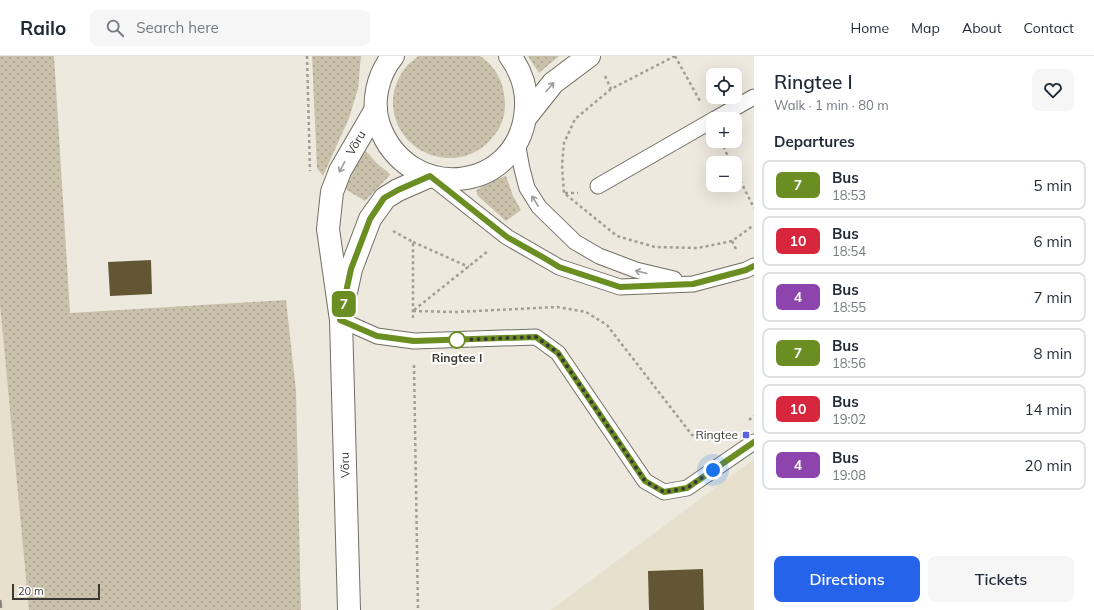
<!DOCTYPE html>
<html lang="en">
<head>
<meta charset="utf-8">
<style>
	body { margin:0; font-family:Mulish,sans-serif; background:#f6f6f7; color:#1f2937; height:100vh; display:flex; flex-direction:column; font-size:15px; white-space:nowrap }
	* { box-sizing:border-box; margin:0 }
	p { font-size:13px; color:#747a83 }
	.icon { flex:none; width:22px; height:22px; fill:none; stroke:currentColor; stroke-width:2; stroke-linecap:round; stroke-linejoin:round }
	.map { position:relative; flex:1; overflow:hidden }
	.panel { display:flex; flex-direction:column; background:#fff; width:340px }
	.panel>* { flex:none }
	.badge { padding:0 8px; border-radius:6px; font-size:14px; line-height:26px }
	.tools { position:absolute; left:706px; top:12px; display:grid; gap:8px }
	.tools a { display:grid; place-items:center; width:36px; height:36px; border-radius:8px; background:#fff; box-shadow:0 4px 16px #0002; font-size:20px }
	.scale { position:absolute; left:12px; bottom:10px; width:88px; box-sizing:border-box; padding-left:4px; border:2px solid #3b3935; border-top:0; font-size:11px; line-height:14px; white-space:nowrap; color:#3b3935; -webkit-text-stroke:3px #fff; paint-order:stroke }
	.you { position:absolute; width:20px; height:20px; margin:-10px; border:3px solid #fff; border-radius:50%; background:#1a73e8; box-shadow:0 0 0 6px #1a73e833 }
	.map>.badge { position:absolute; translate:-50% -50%; box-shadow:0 0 0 2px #fff }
	h2 { padding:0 20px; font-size:15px; line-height:36px }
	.round { display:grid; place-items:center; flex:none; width:42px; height:42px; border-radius:8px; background:#f6f6f7 }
	.overview { display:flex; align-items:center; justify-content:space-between; height:68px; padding:0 20px }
	h1 { font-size:19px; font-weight:600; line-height:30px }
	.action { display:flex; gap:8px; margin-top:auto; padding:8px 20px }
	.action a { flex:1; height:46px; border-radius:8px; background:#2563eb; color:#fff; font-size:16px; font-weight:600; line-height:46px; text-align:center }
	.action a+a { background:#f6f6f7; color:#1f2937 }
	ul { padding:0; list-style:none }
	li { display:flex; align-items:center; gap:12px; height:50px; margin:0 8px 6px; padding:0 12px; border:2px solid #e0e1e3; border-radius:8px }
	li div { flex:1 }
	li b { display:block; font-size:15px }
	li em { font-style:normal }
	li .badge { min-width:44px; font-weight:700; text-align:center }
	header { display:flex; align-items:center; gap:24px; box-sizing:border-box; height:56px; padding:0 20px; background:#fff; border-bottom:1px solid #e0e1e3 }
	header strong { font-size:19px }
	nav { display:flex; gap:22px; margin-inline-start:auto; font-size:14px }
	.search { width:280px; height:36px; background:#f6f6f7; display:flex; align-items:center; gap:10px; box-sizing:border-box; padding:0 14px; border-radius:8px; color:#747a83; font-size:15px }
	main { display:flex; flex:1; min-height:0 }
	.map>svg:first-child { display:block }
	.built { fill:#e7e0cd }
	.grass { fill:url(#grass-dots) }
	.building { fill:#625634 }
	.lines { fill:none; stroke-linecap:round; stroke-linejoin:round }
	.service-casing { stroke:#726e64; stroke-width:17 }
	.tertiary-casing { stroke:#726e64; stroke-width:24 }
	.secondary-casing { stroke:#726e64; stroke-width:24 }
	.path { stroke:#a29e96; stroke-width:2.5; stroke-dasharray:3 3; stroke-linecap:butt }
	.service { stroke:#fff; stroke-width:15 }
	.tertiary { stroke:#fff; stroke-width:22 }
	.secondary { stroke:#fff; stroke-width:22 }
	.rail { stroke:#87847d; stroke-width:3; stroke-dasharray:8 4; stroke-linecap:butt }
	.oneway { stroke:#9d9c9a }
	.line-casing { stroke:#fff; stroke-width:9 }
	.line { stroke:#6b8e23; stroke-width:6 }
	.walk { stroke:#3b3935; stroke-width:4; stroke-dasharray:0 7.2 }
	.stop-dot { fill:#fff; stroke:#6b8e23; stroke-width:2 }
	.poi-dot { fill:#5966dd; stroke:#fff; stroke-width:1.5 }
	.labels { text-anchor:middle; stroke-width:4; stroke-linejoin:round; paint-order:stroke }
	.street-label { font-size:12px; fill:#3b3935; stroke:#fff }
	.stop-label { font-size:12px; font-weight:bold; fill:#3b3935; stroke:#fff }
	.poi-label { font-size:12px; fill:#3b3935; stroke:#fff; text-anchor:end }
</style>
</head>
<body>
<header>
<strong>Railo</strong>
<div class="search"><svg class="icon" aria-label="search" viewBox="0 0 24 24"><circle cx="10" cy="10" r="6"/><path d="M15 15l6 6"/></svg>Search here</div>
<nav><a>Home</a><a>Map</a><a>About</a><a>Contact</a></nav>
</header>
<main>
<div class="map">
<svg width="754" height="554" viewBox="0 0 754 554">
	<defs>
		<pattern id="grass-dots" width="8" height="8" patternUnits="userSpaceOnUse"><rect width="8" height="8" fill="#cac1ab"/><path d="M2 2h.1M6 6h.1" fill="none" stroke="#a59e8c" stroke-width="1.8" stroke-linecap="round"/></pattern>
	</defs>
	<rect width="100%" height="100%" fill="#eee9de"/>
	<g class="built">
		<polygon points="0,249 29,554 0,554"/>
		<polygon points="754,403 754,554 551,554"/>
	</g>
	<g class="grass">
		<polygon points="0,0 54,0 70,257 286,244 296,335 301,554 29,554 0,249"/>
		<polygon points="312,0 361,0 358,33 349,62 323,120 317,112"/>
		<path d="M418,0h62c17,11 25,29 25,49 0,13 -5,24 -13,33 -7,9 -17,15 -27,18 -53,13 -93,-44 -60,-88 3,-4 9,-8 13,-12z"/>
		<polygon points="528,0 559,0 539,17"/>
		<path d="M364,94c6,4 8,9 14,14 4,4 9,6 12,11l-25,26 -20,-12z"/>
		<path d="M506,120l7,20 8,14 -15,11 -28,-25 -2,-5c3,-4 25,-14 30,-15z"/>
	</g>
	<g class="building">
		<polygon points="151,204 152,238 110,240 108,206"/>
		<polygon points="703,513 704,554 649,554 648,515"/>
	</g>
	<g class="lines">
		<defs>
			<g id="service">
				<polyline points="715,63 754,41"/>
				<polyline points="517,86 522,113 527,132 539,151 575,186 599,200 636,214 674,223"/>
				<polyline points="431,121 507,181 559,211 620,231 693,228 746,214 754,210"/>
				<polyline points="598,130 713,64"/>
				<polyline points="341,264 377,280 414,285 536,281 558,297 645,425 664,436 687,432 754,386"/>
			</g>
			<g id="tertiary">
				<polyline points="344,246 351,213 370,163 385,142 398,134 430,120"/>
				<polyline points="349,554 341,264 328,173 332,136 340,115 376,53"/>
			</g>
			<g id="secondary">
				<path d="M393,0c-15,18 -22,46 -14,69 29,81 143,68 147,-18 1,-19 -5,-36 -16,-51"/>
				<polyline points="526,61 553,27 589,0"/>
			</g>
		</defs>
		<use href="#service" class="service-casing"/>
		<use href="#tertiary" class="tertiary-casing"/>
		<use href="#secondary" class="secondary-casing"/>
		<g class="path">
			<polyline points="307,0 310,115"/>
			<polyline points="675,0 611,33 575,63 564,87 562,109 564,137 617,180 655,191 698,192 732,185 754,169"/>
			<polyline points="675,0 700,45"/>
			<polyline points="605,20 611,33"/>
			<polyline points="721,85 731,107"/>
			<polyline points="735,114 754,152"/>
			<polyline points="565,137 578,137"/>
			<polyline points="393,175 413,186 413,262"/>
			<polyline points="732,185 736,193"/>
			<polyline points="413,186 469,211"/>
			<polyline points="414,254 488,195"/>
			<polyline points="413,255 456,256 557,251 586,256 607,269 692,379 708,384 717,382"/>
			<polyline points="414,309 418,554"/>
			<polyline points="749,364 754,360"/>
		</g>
		<use href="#service" class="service"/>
		<use href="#tertiary" class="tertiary"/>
		<use href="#secondary" class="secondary"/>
		<polyline class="rail" points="0,544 1,554"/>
	</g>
	<defs><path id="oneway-shaft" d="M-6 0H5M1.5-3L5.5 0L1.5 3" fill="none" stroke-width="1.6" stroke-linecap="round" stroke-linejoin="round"/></defs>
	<g class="oneway">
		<use href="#oneway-shaft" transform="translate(550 31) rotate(-49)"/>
		<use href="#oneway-shaft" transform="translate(342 111) rotate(118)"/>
		<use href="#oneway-shaft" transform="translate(535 145) rotate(-122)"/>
		<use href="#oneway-shaft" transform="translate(641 216) rotate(-166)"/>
	</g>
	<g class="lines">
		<defs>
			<polyline id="line" points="754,210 746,214 693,228 620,231 559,211 546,203 507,181 430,120 398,134 384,142 370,163 351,213 340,264 377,280 414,285 536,281 558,297 645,425 664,436 687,432 754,386"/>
		</defs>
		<use href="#line" class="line-casing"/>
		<use href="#line" class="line"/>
		<polyline class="walk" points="457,284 536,281 558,297 645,425 664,436 687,432 713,414"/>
	</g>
	<circle class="stop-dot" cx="457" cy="284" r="8"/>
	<rect class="poi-dot" x="742" y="375" width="8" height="8" rx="2"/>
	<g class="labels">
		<g class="street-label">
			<text transform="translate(356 87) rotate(-60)" y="4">Võru</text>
			<text transform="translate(345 409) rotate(-92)" y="4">Võru</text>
		</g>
		<g class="stop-label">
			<text x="457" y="306">Ringtee I</text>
		</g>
		<g class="poi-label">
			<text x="738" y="383">Ringtee</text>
		</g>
	</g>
</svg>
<div class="tools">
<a><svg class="icon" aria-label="locate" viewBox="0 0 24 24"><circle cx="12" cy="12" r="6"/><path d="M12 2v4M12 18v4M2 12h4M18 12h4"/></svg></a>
<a>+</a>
<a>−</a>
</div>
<div class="scale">20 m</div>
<div class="you" style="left:713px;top:414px"></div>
<b class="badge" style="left:344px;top:248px;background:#6b8e23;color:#fff">7</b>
</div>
<section class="panel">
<div class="overview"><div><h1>Ringtee I</h1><p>Walk · 1 min · 80 m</p></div><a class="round"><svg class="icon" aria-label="heart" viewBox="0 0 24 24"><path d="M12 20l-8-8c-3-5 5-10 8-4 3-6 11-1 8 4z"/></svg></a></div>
<h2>Departures</h2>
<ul>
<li><span class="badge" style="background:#6b8e23;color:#fff">7</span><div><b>Bus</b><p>18:53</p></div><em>5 min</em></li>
<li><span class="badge" style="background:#d7263d;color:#fff">10</span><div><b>Bus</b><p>18:54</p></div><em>6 min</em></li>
<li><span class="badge" style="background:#8e44ad;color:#fff">4</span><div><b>Bus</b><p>18:55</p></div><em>7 min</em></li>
<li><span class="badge" style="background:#6b8e23;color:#fff">7</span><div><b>Bus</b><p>18:56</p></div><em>8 min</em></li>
<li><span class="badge" style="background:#d7263d;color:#fff">10</span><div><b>Bus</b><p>19:02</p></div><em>14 min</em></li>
<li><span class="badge" style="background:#8e44ad;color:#fff">4</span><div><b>Bus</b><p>19:08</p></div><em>20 min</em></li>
</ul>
<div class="action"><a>Directions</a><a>Tickets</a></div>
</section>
</main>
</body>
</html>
